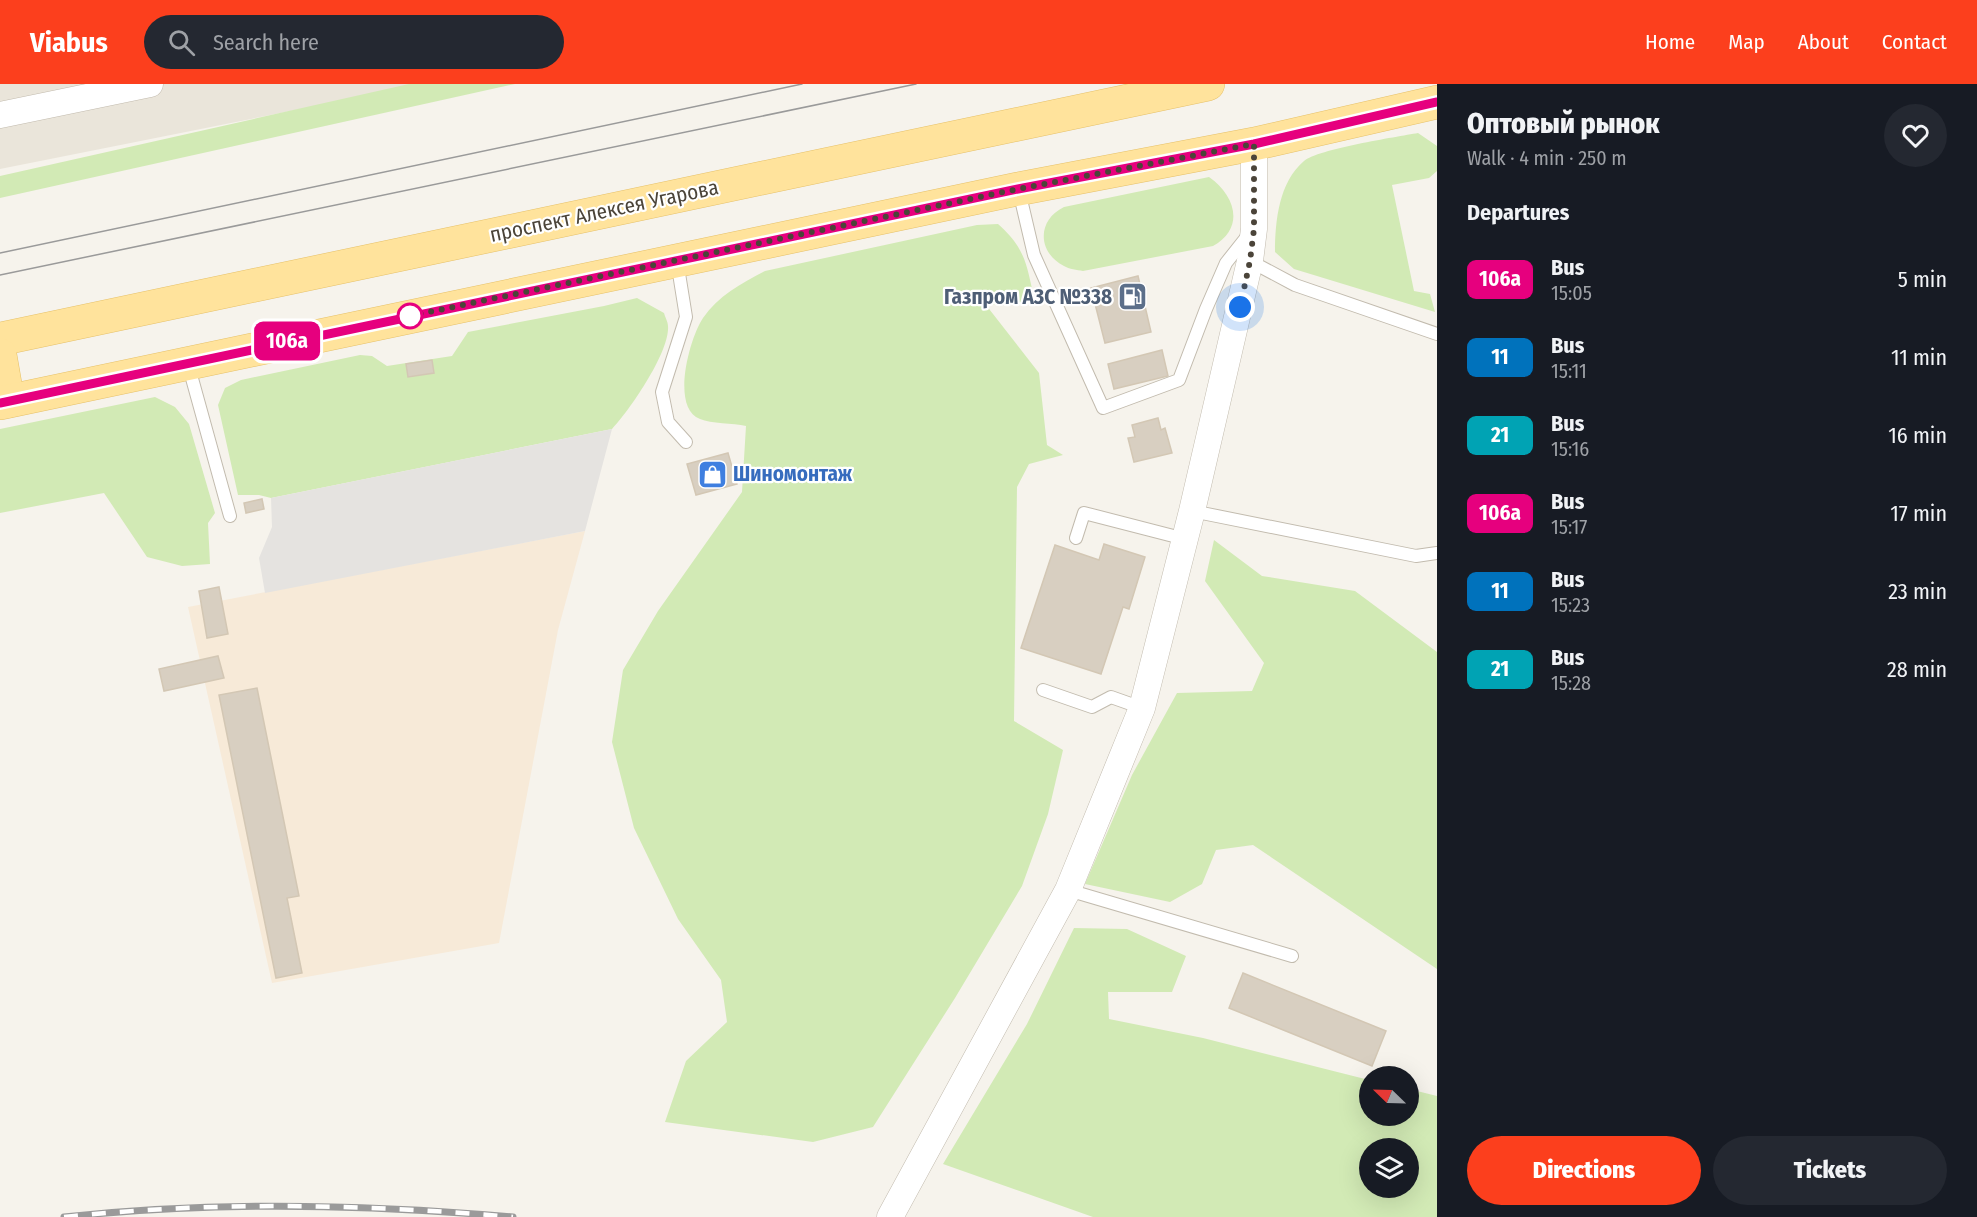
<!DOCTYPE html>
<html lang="en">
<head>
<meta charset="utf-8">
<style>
	body { margin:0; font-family:"Fira Sans Condensed",sans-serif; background:#242831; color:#f1f3f6; height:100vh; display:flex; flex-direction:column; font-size:22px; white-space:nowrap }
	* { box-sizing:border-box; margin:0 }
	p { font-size:20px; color:#9ea1a6 }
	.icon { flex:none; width:33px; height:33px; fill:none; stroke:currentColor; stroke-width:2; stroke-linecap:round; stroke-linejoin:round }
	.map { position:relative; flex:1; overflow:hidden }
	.side { display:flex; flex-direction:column; background:#171b24; width:540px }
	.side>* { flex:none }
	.badge { padding:0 12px; border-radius:9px; font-size:21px; line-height:39px }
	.needle { width:39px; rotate:293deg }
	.fabs { position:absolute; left:1359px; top:982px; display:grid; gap:12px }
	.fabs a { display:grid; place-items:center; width:60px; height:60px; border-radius:50%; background:#171b24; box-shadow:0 6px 24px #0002; font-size:30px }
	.you { position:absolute; width:30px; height:30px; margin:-15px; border:4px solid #fff; border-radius:50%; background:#1a73e8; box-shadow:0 0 0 9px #1a73e833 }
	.map>.badge { position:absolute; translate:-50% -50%; box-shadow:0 0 0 3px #fff }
	h2 { padding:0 30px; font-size:22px; line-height:54px }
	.round { display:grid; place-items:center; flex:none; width:63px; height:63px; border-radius:32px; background:#242831 }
	.head { display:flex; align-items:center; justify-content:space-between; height:102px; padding:0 30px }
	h1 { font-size:28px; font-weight:800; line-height:45px }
	.action { display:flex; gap:12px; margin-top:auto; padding:12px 30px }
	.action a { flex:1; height:69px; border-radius:36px; background:#fc3f1d; color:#fff; font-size:24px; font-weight:800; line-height:69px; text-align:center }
	.action a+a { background:#242831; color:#f1f3f6 }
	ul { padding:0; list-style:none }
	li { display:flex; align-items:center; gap:18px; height:78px; padding:0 30px }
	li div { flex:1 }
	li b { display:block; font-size:22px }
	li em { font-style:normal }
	li .badge { min-width:66px; font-weight:700; text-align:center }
	header { display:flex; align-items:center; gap:36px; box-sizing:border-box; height:84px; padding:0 30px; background:#fc3f1d; color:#fff }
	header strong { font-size:28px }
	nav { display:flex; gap:33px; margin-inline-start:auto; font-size:21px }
	.search { width:420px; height:54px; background:#242831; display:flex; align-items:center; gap:15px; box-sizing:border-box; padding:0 21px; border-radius:33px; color:#9ea1a6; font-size:22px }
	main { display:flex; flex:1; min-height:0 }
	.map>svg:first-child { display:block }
	.residential { fill:#eae5da }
	.commercial { fill:#f7ead8 }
	.green { fill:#d2eab5; fill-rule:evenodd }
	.parking { fill:#e5e3e0 }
	.building { fill:#d8cfc1; stroke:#d3c7b4; stroke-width:1.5 }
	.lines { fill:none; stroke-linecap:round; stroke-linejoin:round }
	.lane-casing { stroke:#c2bbae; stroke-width:14 }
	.street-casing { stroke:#c2bbae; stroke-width:27 }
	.primary-casing { stroke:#e6c16a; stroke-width:34 }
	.lane { stroke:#fff; stroke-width:12 }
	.street { stroke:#fff; stroke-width:26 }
	.primary { stroke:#ffe39c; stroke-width:33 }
	.tram { stroke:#9a9a9a; stroke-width:1.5 }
	.rail-casing { stroke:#9a9a9a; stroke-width:7 }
	.rail { stroke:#fff; stroke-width:4.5; stroke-dasharray:14; stroke-linecap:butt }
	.line-casing { stroke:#fff; stroke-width:14 }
	.line { stroke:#e6007e; stroke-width:9 }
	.walk { stroke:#4b4439; stroke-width:6; stroke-dasharray:0 10.8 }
	.stop-dot { fill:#fff; stroke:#e6007e; stroke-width:3 }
	.labels { text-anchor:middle; stroke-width:4.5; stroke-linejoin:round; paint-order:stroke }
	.street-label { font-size:21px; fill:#4b4439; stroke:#fff }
	.service-label { font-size:21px; font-weight:bold; fill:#4e5e75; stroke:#fff; text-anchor:end }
	.shop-label { font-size:21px; font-weight:bold; fill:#366cbe; stroke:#fff; text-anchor:start }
</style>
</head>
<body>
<header>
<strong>Viabus</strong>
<div class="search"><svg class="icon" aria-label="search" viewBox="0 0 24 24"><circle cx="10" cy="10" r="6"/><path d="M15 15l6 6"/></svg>Search here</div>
<nav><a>Home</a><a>Map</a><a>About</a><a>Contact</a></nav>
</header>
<main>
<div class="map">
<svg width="1437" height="1133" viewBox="0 0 1437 1133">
	<rect width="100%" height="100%" fill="#f6f3ec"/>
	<polygon class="residential" points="0,0 426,0 0,85"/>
	<polygon class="commercial" points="585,447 558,546 499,859 272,899 188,523"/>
	<g class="green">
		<polygon points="409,0 515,0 0,114 0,92"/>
		<path d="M1418,49l19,13v25l-8,7 -37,7 22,106 16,3 5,18 -141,-43 -19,-17c0,-31 4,-70 29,-91 14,-12 92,-24 114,-28z"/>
		<path d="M1209,93c27,19 36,51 4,69l-130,25c-6,-1 -14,-2 -19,-5 -27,-14 -27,-46 0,-59z"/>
		<path d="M998,140c29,26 28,41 37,77l-49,4 53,68 8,72 16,10 -34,9 -12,23 -3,234 49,29 -15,64 -26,72 -67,112 -82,129 -60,15 -148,-20 21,-61 41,-39 -6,-42 -43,-61 -44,-91 -22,-86 11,-72 35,-59 84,-119 4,-66c-13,-3 -35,-2 -46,-7 -30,-11 -10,-82 3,-101 15,-22 39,-35 62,-47l212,-46z"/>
		<path d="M637,214l27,15c1,4 4,9 4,13 2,26 -39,85 -56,103l-341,69 -12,-3h-21l-20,-90 7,-17 16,-8 119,-25 12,1 15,10 65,-10 16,-24 136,-26z"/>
		<polygon points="155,313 175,323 189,340 215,429 208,439 210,480 182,482 147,473 104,409 0,429 0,345"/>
		<polygon points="1214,456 1262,492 1355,507 1437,568 1437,885 1253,761 1216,766 1202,800 1170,818 1085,800 1132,691 1177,609 1252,607 1264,579 1205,497"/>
		<path d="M1074,844l53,1 59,27 -14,36h-64l1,27 94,19 166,42 1,36h38l1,-27 28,7v121h-344l-150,-53 84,-140zM1370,1065h38v39h-38z"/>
	</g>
	<polygon class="parking" points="612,345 585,447 265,509 259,474 272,443 271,414"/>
	<g class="building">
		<polygon points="1138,192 1151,248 1105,259 1091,204"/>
		<polygon points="1162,266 1168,292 1114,305 1108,280"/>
		<polygon points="432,276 434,289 408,293 406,280"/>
		<polygon points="1158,334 1161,346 1165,344 1172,369 1134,378 1128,354 1135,353 1132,341"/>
		<polygon points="728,369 737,400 696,411 687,380"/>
		<polygon points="262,415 264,425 246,429 244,419"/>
		<polygon points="1104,460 1145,473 1129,525 1123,523 1101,590 1021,564 1055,461 1099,476"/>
		<polygon points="219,503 228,550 207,554 199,507"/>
		<polygon points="218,572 224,594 164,607 159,585"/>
		<polygon points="257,604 299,812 287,814 302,889 276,894 219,611"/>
		<polygon points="1243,889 1386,947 1372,982 1229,924"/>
	</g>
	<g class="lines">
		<defs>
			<g id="lane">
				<polyline points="1019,107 1034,171 1103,324 1179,296 1206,225 1226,179 1249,150"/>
				<polyline points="677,177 686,233 662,308 668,338 686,358"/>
				<polyline points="1250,177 1295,201 1437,250"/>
				<polyline points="188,280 230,432"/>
				<polyline points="1192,427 1416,472 1437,469"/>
				<polyline points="1076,454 1084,429 1185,455"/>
				<polyline points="1043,606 1092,623 1111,613 1142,624"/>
				<polyline points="1068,806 1292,872"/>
			</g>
			<g id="street">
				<polyline points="0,31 150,0"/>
				<polyline points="890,1133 1068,806 1142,624 1192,427 1250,177 1254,145 1254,60"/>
			</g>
			<g id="primary">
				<polyline points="0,255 1208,0"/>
				<polyline points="0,271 8,317"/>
				<polyline points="0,319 1018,105 1254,60 1437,18"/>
			</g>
		</defs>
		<use href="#lane" class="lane-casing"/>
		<use href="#street" class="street-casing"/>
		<use href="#primary" class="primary-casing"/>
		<use href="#lane" class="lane"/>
		<use href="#street" class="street"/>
		<use href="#primary" class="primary"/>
		<g class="tram">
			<polyline points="0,169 802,0"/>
			<polyline points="0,191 916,0"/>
		</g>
		<defs>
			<path id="rail" d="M64,1133c149,-16 300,-13 449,0"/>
		</defs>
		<use href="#rail" class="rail-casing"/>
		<use href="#rail" class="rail"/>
	</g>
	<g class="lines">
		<defs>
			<polyline id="line" points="0,319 1018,105 1254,60 1437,18"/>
		</defs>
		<use href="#line" class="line-casing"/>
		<use href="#line" class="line"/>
		<polyline class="walk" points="410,232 1018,105 1254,60 1254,145 1250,177 1240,223"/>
	</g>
	<defs>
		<symbol id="fuel-square" viewBox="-11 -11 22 22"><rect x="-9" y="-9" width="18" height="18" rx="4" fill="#5c6f8a" stroke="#fff"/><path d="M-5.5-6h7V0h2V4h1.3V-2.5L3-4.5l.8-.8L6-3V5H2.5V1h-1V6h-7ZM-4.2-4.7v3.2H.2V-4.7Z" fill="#fff"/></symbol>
		<symbol id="shop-square" viewBox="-11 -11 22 22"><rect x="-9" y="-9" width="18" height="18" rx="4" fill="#3f7fe0" stroke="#fff"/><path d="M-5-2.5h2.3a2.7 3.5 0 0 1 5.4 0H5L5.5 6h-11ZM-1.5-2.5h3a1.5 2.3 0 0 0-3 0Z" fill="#fff"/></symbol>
	</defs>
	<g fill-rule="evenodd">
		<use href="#fuel-square" x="1116" y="196" width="33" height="33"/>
		<use href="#shop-square" x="696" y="374" width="33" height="33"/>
	</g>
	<circle class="stop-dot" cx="410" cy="232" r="12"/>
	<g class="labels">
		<g class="street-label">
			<text transform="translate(604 127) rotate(-12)" y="7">проспект Алексея Угарова</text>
		</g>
		<g class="service-label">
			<text x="1112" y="220">Газпром АЗС №338</text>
		</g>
		<g class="shop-label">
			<text x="733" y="397">Шиномонтаж</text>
		</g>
	</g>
</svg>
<div class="fabs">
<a><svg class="needle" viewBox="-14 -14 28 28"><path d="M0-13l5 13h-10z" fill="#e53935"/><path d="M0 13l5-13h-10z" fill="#9ea1a6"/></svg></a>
<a><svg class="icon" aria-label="layers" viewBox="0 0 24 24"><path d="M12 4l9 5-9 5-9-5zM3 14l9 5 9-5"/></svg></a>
</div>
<div class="you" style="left:1240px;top:223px"></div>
<b class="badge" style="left:287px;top:257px;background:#e6007e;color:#fff">106а</b>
</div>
<section class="side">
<div class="head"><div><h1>Оптовый рынок</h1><p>Walk · 4 min · 250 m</p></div><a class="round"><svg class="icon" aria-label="heart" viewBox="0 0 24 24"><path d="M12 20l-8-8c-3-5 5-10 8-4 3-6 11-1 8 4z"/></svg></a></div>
<h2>Departures</h2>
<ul>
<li><span class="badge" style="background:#e6007e;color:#fff">106а</span><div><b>Bus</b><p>15:05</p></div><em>5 min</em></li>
<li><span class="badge" style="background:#0072bc;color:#fff">11</span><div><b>Bus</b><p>15:11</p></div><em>11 min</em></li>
<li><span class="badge" style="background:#00a3b4;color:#fff">21</span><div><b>Bus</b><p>15:16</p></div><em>16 min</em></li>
<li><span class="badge" style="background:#e6007e;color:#fff">106а</span><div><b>Bus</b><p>15:17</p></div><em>17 min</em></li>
<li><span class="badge" style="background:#0072bc;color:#fff">11</span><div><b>Bus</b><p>15:23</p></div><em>23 min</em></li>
<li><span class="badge" style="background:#00a3b4;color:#fff">21</span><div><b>Bus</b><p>15:28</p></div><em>28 min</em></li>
</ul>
<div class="action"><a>Directions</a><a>Tickets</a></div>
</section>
</main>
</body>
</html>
